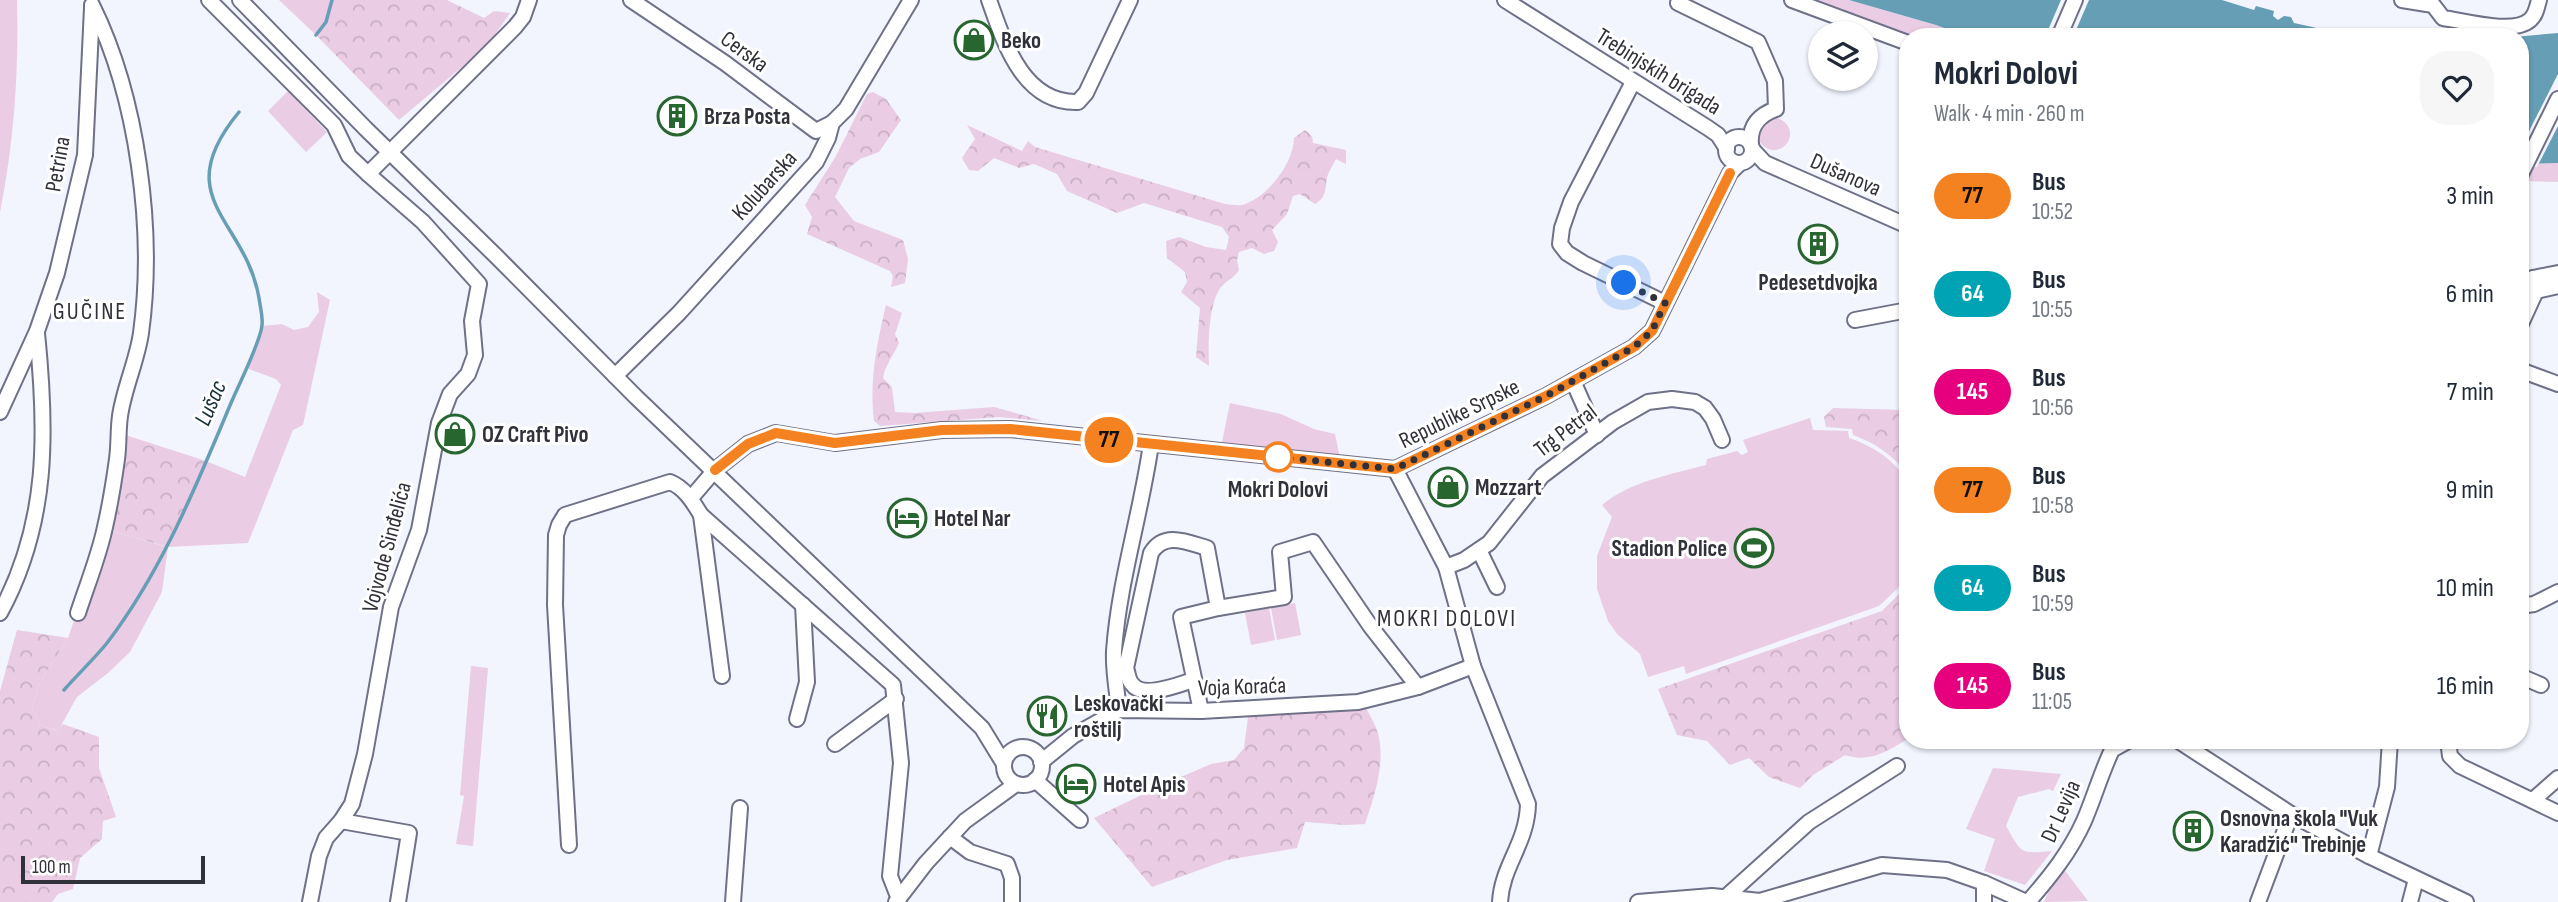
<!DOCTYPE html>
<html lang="en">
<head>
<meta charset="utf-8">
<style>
	body { margin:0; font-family:"Sofia Sans Condensed",sans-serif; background:#f6f6f7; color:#1f2937; height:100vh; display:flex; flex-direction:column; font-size:26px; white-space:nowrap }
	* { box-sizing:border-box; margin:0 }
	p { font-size:23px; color:#747a83 }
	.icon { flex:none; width:38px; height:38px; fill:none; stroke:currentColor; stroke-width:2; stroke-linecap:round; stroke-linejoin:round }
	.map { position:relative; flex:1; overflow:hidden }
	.sheet { position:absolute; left:1899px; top:28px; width:630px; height:721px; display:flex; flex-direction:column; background:#fff; border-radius:28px; box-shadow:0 2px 5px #0004 }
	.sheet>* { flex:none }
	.badge { padding:0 14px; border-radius:23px; font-size:24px; line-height:46px }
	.tools { position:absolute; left:1808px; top:21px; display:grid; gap:14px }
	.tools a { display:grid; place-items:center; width:70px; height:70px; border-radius:50%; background:#fff; box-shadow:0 2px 5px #0004; font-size:35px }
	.scale { position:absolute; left:21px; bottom:18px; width:184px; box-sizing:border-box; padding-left:7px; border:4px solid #30313b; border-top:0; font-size:19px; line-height:24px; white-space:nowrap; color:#30313b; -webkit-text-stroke:5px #fff; paint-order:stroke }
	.you { position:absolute; width:35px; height:35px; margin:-18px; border:5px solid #fff; border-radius:50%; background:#1a73e8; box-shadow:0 0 0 10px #1a73e833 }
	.map>.badge { position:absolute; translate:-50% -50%; box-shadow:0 0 0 4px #fff }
	.round { display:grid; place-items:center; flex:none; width:74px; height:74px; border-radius:28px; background:#f6f6f7 }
	.overview { display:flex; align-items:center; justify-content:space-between; height:119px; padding:0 35px }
	h1 { font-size:33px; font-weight:700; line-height:52px }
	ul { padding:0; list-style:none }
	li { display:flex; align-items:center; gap:21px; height:98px; padding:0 35px }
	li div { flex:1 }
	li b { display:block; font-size:26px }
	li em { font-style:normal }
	li .badge { min-width:77px; font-weight:700; text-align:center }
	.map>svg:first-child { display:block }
	.grass { fill:#eacce4 }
	.forest { fill:url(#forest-crowns) }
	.water { fill:#669eb5 }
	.pier { fill:#f2f4fe }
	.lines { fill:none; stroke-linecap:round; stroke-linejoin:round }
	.stream { stroke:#669eb5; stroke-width:3.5 }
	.minor-casing { stroke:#6e7187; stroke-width:18 }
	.minor { stroke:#fff; stroke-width:14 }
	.line-casing { stroke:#fff; stroke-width:16 }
	.line { stroke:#f58220; stroke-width:10 }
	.walk { stroke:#30313b; stroke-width:7; stroke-dasharray:0 12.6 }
	.stop-dot { fill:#fff; stroke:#f58220; stroke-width:3.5 }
	.labels { text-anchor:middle; stroke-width:6; stroke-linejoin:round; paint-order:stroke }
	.poi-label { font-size:23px; font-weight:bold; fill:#30313b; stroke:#fff; text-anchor:start }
	.street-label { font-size:23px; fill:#30313b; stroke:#fff }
	.stop-label { font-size:23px; font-weight:bold; fill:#30313b; stroke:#fff }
	.neighbourhood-label { font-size:24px; letter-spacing:2px; fill:#30313b; stroke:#fff }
	.water-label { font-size:24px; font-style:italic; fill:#132f3a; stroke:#fff }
</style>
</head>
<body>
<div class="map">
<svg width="2558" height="902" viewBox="0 0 2558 902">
	<defs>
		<pattern id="forest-crowns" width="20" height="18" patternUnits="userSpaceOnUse" patternTransform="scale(1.75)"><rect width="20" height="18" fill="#eacce4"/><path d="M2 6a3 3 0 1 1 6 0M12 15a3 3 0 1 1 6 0" fill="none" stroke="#c9b0c4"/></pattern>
	</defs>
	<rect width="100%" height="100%" fill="#f2f4fe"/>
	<g class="grass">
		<path d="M0,0h17c2,71 -3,142 -17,212z"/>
		<polygon points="279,0 332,0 326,22 316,35"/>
		<polygon points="1809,0 1849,0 1936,25 1969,37 1908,37"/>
		<polygon points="288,91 327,132 306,152 268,111"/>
		<circle cx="1774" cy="134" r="16"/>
		<polygon points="2558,163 2558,182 2520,181 2520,164"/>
		<polygon points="317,292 330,300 303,425 293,430 248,543 168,547 162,592 130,652 108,673 77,697 58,731 40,725 32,708 39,684 68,638 105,529 167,547 206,461 245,477 281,385 276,379 246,368 262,326 282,324 294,330 308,327 319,312"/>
		<polygon points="1230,403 1281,414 1314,429 1335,434 1340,458 1221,447"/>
		<path d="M1810,418l3,12 35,1 1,7c25,8 45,22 59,44l-1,93 -10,14 -18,17 -193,68 -2,-8 -36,11 -8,-23 -23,-20 -9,-13 -11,-32v-33l15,-39 -10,-12c29,-24 68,-30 104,-40l1,-6 30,-8 5,4 6,-3 -5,-12z"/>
		<polygon points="1295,603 1301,635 1277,640 1271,608"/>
		<polygon points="1269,608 1275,640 1251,645 1245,613"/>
		<polygon points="471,666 488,668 473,846 456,844 464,796 460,795"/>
		<path d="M1993,768l68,6 -8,17 -4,-2 -31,8 -12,29c16,28 14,28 46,25l-27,34 -41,-14 11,-32 -29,-10z"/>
		<polygon points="2063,868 2088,901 2044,902 2055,878"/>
	</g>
	<g class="forest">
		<polygon points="332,0 447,0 484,18 494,11 510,13 488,45 399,120 316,35 326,22"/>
		<polygon points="873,92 886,99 901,120 879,152 860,159 849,168 835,197 854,221 903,240 908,259 905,283 891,287 893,276 890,271 807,234 812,217 805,205 836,156 867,94"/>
		<path d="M967,125l55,26 6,-10 7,6 190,57c4,0 12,2 17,1 25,-7 52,-42 52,-67l11,-8 7,6 1,7 33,7v14l-10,-5c-3,6 -7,12 -9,18 -2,12 0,20 -12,27l-15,-10 -7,2 -6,18 -15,16 6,12 -4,9 -10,3 -12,-6 -13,4 -2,8 2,10c-6,9 -9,8 -16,15 -15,14 -15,61 -14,81l-13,-9 4,-49 -19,-16 6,-10 -2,-10 -18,-14 -1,-17 13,-4 27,10 20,3 3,-13 -7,-10 -78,-24 -27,10 -50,-22 -10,-17 -23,-10 -15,4 -25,-10 -16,13 -9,-1 -7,-12 13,-19z"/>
		<path d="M886,305l16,8 -7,21 4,9c-5,11 -15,25 -16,35l9,9 3,25 20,1 79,-6 49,14 -44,-4 -119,9 -6,-5c-5,-40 3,-78 12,-116z"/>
		<path d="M1833,408l74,2v64c-14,-19 -32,-31 -54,-39l-1,-6 -26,-2 -2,-10z"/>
		<polygon points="119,433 206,461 168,547 105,529"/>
		<path d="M1907,586v153c-19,13 -40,24 -62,16l-32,20 -13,13 -31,-11 -20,-19 -19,7 -23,-24 -30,-6 -19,-46 224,-78z"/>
		<polygon points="17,630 68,638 39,684 32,708 40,725 57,731 63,724 99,737 99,768 116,817 103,821 102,839 80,858 73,889 58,894 52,902 0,902 0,691"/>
		<path d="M1366,708c4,8 10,17 12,26 8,29 -4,63 -13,90l-19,1 -41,-3 -8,26 -70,12 -75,27 -58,-69 64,-31 53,-23 23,-4 10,-12 4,-31z"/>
	</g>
	<g class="water">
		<polygon points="1849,0 2222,0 2254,10 2256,6 2274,11 2273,16 2278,20 2284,16 2291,17 2294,23 2358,37 1969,37 1936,25"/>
		<polygon points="2558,33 2558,163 2520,164 2520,37 2513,37"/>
	</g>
	<g class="pier">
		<polygon points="2061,0 2089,0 2073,37 2045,37"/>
		<polygon points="2558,74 2558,126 2537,167 2520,167 2520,149"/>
	</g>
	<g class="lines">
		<g class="stream">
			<polyline points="316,35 326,22 332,0"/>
			<path d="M64,690c14,-16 30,-31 43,-47 55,-72 89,-157 124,-240 7,-17 30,-62 31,-78 1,-8 -2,-19 -3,-27 -13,-79 -92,-99 -20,-186"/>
		</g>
		<defs>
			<g id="minor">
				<polyline points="209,0 334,125 349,156 368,174"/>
				<polyline points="240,0 366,129 497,257 636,397 982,728 1004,764"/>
				<polyline points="631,0 725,63 816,131 832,123"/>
				<path d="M989,0c15,42 34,104 89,102l8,-9 44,-93"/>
				<polyline points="1505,0 1708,128 1718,135 1727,149"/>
				<polyline points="1792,0 1908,43"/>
				<path d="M2402,0l31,5 10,13c22,3 70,17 87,2 6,-5 7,-13 9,-20"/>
				<path d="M1678,3l80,39 17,39 1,28c-17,6 -27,17 -25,36"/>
				<polyline points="2059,37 2075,0"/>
				<polyline points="1633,82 1571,202 1562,228 1560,244 1567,253 1583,263 1665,303"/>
				<circle cx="1739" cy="150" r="13"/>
				<polyline points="1752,149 1765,163 1908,226"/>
				<polyline points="2520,176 2558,99"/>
				<polyline points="2520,284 2533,278 2558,273"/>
				<polyline points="2528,289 2536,291 2558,286"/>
				<polyline points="1855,320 1908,310"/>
				<polyline points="2520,326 2536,291 2533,278"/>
				<polyline points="2520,370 2558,384"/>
				<polyline points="615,376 679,313 816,162 828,138 832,123 846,109 911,0"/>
				<polyline points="1573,381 1597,435"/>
				<polyline points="0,412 37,331 57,273 85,155 92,8"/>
				<path d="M1395,469l51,98 27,99 55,138c-1,40 -26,61 -28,98"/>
				<polyline points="691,498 715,470 748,444 776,433 835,443 942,430 1010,429 1395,469 1546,396 1634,347 1652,331 1658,319 1730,173 1740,163"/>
				<polyline points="701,515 722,676"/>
				<polyline points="1479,550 1497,587"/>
				<polyline points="1446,567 1464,560 1489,543 1542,476 1613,422 1648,402 1672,399 1695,402 1705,408 1713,419 1722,440"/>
				<polyline points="2520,606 2534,604 2558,592"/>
				<polyline points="1218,608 1284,597 1280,552 1313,542 1371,627 1418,687"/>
				<path d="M0,613c49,-90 47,-182 37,-280"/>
				<path d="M78,613c9,-28 21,-57 27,-86 5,-22 9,-46 12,-68 2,-14 1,-29 3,-43 4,-28 17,-55 21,-83 14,-102 -3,-235 -49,-328"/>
				<polyline points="2520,676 2541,685"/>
				<path d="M1193,680c-15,5 -51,19 -61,4 -4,-4 -4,-11 -6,-16l25,-115c13,-22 36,-11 56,-5l11,60 -37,9 20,94"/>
				<path d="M1119,710c-2,-19 -6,-40 -5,-59 5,-70 27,-137 37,-207"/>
				<polyline points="797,719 807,682 803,605"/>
				<polyline points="2172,740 2177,740 2291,814 2369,856 2466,902"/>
				<polyline points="2448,740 2450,756 2460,766 2558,813"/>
				<polyline points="835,744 896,699"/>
				<circle cx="1023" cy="766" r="19"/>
				<polyline points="1041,762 1073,736 1119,710 1201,711 1358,702 1418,687 1473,666"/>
				<polyline points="1035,780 1080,820"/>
				<polyline points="2533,800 2558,778"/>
				<polyline points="341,821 409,833 398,902"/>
				<polyline points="950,837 970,852 1007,864 1012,878 1012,902"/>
				<path d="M569,845l-14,-240 1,-70 3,-10 6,-10 105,-33c15,6 23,20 31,33l192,170 8,78 -11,113 9,23"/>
				<polyline points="2369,856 2387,787 2390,740"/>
				<polyline points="1984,883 1984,902"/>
				<polyline points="1727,896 1809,822 1897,766"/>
				<polyline points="310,902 319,856 326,838 341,821 352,804 365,754 391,607 419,530 439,423 450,394 468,374 475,355 472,321 479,284 423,222 368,174 515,27 523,17 529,0"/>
				<polyline points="733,902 740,808"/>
				<polyline points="896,902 926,863 965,821 1016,784"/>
				<polyline points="1638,902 1712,896 1760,901 1882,865 1947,870 1984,883 2026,902"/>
				<path d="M2028,902c22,-25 42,-50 56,-81 10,-23 17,-48 28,-71l18,-10"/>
				<polyline points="2258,902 2291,814"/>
				<polyline points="2410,902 2416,879"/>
			</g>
		</defs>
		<use href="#minor" class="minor-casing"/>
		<use href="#minor" class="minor"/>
	</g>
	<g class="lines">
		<defs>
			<polyline id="line" points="715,470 748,444 776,433 835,443 942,430 1010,429 1395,469 1546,396 1634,347 1652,331 1658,319 1730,173"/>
		</defs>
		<use href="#line" class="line-casing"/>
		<use href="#line" class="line"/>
		<polyline class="walk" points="1278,457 1395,469 1546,396 1634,347 1652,331 1665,303 1624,283"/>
	</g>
	<defs>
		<symbol id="shop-ring" viewBox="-11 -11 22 22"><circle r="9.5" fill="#fff" stroke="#27662f" stroke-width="1.5"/><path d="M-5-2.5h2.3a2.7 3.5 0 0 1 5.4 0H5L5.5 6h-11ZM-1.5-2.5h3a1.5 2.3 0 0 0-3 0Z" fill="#27662f"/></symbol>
		<symbol id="building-ring" viewBox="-11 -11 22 22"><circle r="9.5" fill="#fff" stroke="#27662f" stroke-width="1.5"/><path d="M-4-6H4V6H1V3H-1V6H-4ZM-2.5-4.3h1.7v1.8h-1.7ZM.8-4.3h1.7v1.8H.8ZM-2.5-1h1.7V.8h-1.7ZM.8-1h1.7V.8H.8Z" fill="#27662f"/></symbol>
		<symbol id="hotel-ring" viewBox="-11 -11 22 22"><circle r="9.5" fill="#fff" stroke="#27662f" stroke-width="1.5"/><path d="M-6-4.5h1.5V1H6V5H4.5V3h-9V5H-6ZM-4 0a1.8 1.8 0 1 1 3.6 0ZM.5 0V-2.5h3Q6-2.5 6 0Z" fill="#27662f"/></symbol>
		<symbol id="stadium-ring" viewBox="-11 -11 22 22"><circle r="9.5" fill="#fff" stroke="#27662f" stroke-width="1.5"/><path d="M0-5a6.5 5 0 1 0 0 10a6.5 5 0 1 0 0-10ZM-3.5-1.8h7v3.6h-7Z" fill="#27662f"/></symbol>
		<symbol id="restaurant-ring" viewBox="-11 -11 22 22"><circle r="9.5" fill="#fff" stroke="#27662f" stroke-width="1.5"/><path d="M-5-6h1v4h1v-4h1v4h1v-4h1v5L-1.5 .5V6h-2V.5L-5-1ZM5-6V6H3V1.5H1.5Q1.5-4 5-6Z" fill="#27662f"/></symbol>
	</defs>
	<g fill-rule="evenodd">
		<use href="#shop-ring" x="952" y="18" width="44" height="44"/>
		<use href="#building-ring" x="655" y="94" width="44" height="44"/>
		<use href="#building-ring" x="1796" y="222" width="44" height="44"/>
		<use href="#shop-ring" x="433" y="412" width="44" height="44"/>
		<use href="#shop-ring" x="1426" y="465" width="44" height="44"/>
		<use href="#hotel-ring" x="885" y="496" width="44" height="44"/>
		<use href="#stadium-ring" x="1732" y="526" width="44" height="44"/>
		<use href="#restaurant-ring" x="1025" y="694" width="44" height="44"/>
		<use href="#hotel-ring" x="1054" y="762" width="44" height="44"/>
		<use href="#building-ring" x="2171" y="809" width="44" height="44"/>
	</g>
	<circle class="stop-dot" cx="1278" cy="457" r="14"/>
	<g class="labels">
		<g class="poi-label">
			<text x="1001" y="48">Beko</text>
			<text x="704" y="124">Brza Posta</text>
			<text x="1818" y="290" text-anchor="middle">Pedesetdvojka</text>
			<text x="482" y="442">OZ Craft Pivo</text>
			<text x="1475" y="495">Mozzart</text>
			<text x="934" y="526">Hotel Nar</text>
			<text x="1727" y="556" text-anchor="end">Stadion Police</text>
			<text x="1074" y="711">Leskovački<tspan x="1074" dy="26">roštilj</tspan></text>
			<text x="1103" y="792">Hotel Apis</text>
			<text x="2220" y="826">Osnovna škola "Vuk<tspan x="2220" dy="26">Karadžić" Trebinje</tspan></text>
		</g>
		<g class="street-label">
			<text transform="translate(745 51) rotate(36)" y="8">Cerska</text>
			<text transform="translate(1659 71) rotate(32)" y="8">Trebinjskih brigada</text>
			<text transform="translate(57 164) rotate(-80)" y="8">Petrina</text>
			<text transform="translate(1846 174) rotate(24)" y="8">Dušanova</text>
			<text transform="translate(764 185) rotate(-48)" y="8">Kolubarska</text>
			<text transform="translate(1459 413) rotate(-26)" y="8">Republike Srpske</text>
			<text transform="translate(1565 430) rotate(-37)" y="8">Trg Petral</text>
			<text transform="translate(386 547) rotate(-75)" y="8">Vojvode Sinđelića</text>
			<text transform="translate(1242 686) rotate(-2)" y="8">Voja Koraća</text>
			<text transform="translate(2060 811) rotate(-66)" y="8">Dr Levija</text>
		</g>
		<g class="stop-label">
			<text x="1278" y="497">Mokri Dolovi</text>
		</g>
		<g class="neighbourhood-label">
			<text x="90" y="319">GUČINE</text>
			<text x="1447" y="626">MOKRI DOLOVI</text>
		</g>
		<g class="water-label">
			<text transform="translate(210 403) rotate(-67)" y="8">Lušac</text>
		</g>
	</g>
</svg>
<div class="tools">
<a><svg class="icon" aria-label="layers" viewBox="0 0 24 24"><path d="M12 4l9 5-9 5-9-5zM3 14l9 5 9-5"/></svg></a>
</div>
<div class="scale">100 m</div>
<div class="you" style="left:1624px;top:283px"></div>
<b class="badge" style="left:1109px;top:440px;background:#f58220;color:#111">77</b>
<section class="sheet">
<div class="overview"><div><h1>Mokri Dolovi</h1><p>Walk · 4 min · 260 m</p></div><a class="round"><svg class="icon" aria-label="heart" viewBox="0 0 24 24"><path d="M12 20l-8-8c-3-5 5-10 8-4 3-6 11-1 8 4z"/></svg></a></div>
<ul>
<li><span class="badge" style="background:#f58220;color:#111">77</span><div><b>Bus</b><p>10:52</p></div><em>3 min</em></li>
<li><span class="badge" style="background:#00a3b4;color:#fff">64</span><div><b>Bus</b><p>10:55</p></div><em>6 min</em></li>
<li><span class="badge" style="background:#e6007e;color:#fff">145</span><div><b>Bus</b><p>10:56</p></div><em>7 min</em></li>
<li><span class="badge" style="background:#f58220;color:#111">77</span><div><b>Bus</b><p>10:58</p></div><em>9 min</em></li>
<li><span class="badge" style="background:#00a3b4;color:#fff">64</span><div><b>Bus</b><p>10:59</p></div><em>10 min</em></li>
<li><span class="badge" style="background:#e6007e;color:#fff">145</span><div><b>Bus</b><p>11:05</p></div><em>16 min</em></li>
</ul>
</section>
</div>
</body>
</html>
